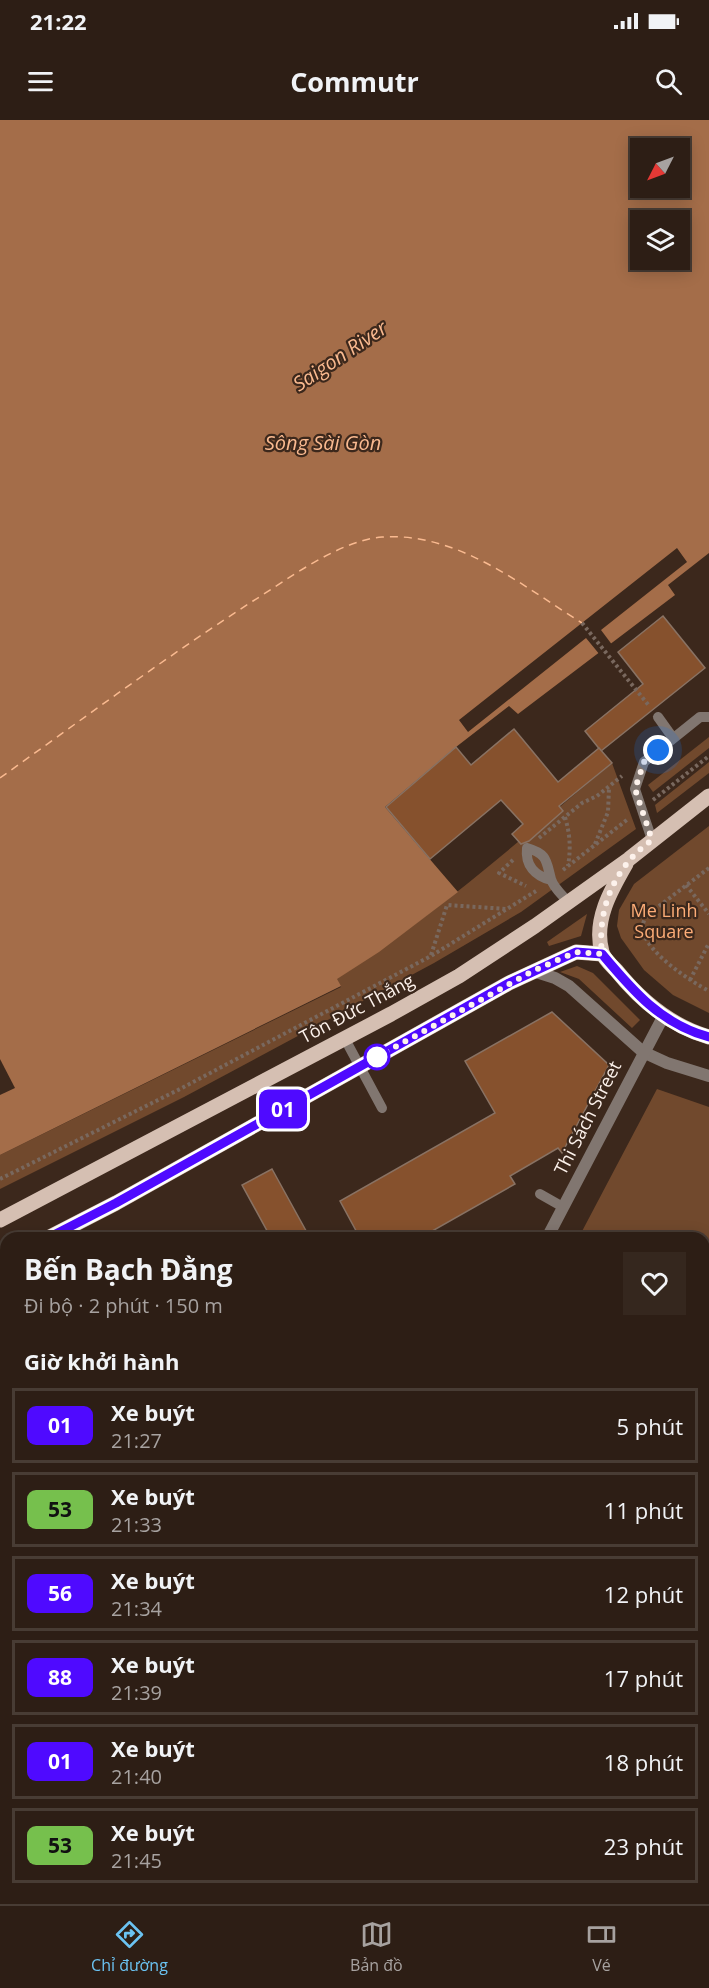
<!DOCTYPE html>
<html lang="vi">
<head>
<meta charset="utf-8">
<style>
	body { margin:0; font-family:"Open Sans",sans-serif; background:#35271e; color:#f1f3f6; height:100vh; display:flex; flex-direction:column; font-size:22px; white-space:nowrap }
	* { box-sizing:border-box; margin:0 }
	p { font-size:20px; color:#a7a2a0 }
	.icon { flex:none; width:33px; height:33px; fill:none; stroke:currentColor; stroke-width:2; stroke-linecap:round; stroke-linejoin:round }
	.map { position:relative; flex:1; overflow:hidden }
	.drawer { position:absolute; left:0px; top:1112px; width:710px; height:674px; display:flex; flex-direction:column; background:#2d1e15; border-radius:18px 18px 0 0; box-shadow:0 3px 15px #0003,0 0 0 2px #483c34 }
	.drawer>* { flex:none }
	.badge { padding:0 12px; border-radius:9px; font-size:21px; line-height:39px }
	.needle { width:39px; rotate:228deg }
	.fabs { position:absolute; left:630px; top:18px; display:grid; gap:12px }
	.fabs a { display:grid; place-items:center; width:60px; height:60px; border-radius:0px; background:#2d1e15; box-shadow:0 3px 15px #0003,0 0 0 2px #483c34; font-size:30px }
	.you { position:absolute; width:30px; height:30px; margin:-15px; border:4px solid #fff; border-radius:50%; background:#1a73e8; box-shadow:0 0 0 9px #1a73e833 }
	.map>.badge { position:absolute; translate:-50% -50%; box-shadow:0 0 0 3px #fff }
	h2 { padding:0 24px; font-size:22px; line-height:54px }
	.round { display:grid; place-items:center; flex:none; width:63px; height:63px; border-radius:0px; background:#35271e }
	.head { display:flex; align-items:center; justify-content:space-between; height:102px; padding:0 24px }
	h1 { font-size:28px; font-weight:700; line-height:45px }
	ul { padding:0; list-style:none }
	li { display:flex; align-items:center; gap:18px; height:75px; margin:0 12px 9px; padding:0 12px; border:3px solid #483c34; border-radius:0px }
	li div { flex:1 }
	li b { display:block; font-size:22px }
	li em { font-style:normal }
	li .badge { min-width:66px; font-weight:700; text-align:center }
	.status { display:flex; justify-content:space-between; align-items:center; height:42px; padding:0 30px; background:#2d1e15; direction:ltr }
	.status svg { height:16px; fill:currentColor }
	header { display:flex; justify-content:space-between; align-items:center; height:78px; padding:0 24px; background:#2d1e15; font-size:27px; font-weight:700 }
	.tabs { display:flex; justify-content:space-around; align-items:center; height:84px; border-top:2px solid #483c34; background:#2d1e15; font-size:16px; color:#a7a2a0 }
	.tabs a { display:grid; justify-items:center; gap:3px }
	.tabs .selected { color:#6bc3f2 }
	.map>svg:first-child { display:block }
	.green { fill:#71492d }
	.water { fill:#a46d49; fill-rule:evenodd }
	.pier { fill:#3c281c }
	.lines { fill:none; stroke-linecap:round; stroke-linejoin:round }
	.ferry { stroke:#faba90; stroke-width:1.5; stroke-dasharray:8 6; stroke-linecap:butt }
	.building { fill:#86512d; stroke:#897263; stroke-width:1.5 }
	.path { stroke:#79685e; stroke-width:4; stroke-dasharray:3 3; stroke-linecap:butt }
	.service { stroke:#817670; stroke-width:10 }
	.minor { stroke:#817670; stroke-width:12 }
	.primary { stroke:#d5bfb2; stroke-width:15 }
	.line-casing { stroke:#fff; stroke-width:14 }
	.line { stroke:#4f0aff; stroke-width:9 }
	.walk { stroke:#fdf2ec; stroke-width:6; stroke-dasharray:0 10.8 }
	.stop-dot { fill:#fff; stroke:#4f0aff; stroke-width:3 }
	.labels { text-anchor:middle; stroke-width:4.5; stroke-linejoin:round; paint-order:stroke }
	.park-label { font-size:18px; fill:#fcac77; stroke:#3c281c }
	.street-label { font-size:18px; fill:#fdf2ec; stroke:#3c281c }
	.water-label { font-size:20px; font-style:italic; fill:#faba90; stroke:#3c281c }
</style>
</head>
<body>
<div class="status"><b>21:22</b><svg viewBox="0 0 49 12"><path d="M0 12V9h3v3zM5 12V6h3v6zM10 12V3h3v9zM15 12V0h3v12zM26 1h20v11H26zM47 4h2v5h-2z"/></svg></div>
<header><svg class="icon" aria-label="menu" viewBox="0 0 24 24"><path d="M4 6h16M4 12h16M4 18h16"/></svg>Commutr<svg class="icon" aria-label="search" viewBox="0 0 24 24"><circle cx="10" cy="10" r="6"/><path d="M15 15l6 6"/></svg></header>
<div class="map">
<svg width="709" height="1784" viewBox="0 0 709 1784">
	<rect width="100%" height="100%" fill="#3c281c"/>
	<g class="green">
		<polygon points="709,617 709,628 653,672 648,665"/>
		<polygon points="709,642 709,653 657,693 655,685"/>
		<path d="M612,643l24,66 -115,83 -87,51 -250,134 -184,92v-34l341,-168 -5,-8c99,-63 186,-141 276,-216z"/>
		<polygon points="709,706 709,893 673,875 644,850 621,818 617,806 619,790 634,764"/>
		<polygon points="587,794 581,816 549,826 547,822"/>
		<polygon points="577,846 593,853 640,900 632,908 579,859 560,852"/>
		<polygon points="657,969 709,987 709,1372 704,1372 704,1118 579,1117"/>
	</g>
	<path class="water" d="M0,0h709v433l-41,32 7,10 -157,119 -9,-8 -53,41 -71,60 73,85 -79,60 -42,27 4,7 -341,169zM640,28h40v40h-40zM640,100h40v40h-40z"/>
	<g class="pier">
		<polygon points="677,428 687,442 601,510 613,526 600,535 586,518 468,612 459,600"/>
		<polygon points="0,939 15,968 0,975"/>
	</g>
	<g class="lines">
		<path class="ferry" d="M0,658c84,-60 166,-121 253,-177 35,-22 87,-61 129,-64 76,-5 139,48 200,86"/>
	</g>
	<g class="building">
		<polygon points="663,496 705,548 601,631 585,611 643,564 618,532"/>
		<polygon points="514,609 558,662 599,628 612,643 559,686 563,691 529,721 521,724 512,714 523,704 501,680 430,739 386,687 456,627 471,645"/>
		<polygon points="552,892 609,945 562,1033 558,1028 510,1056 515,1064 420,1118 360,1118 340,1081 495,993 465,941"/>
		<polygon points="272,1049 310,1118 271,1118 242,1065"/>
	</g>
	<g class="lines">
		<g class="path">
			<polyline points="582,503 650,587"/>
			<polyline points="653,680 709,636"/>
			<path d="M565,697c5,17 6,31 3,49"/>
			<polyline points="539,718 582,683 597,676 622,656"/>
			<polyline points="595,724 608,692 609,668"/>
			<polyline points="513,740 499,753 526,766"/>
			<path d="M709,748l-63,48c-2,4 -4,9 -3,14 3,22 47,51 66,61"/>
			<polyline points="563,750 628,699"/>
			<polyline points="686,765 709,794"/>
			<polyline points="431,835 447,785 507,789"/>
			<polyline points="690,860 709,823"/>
			<polyline points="0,1059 180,969 431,836 536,771"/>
		</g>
		<g class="service">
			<polyline points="658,597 673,618"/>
			<polyline points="652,720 635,669 644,642 700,597 709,597"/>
			<path d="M551,760c-16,-4 -26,-15 -24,-32 21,6 19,13 24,31 2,8 12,17 17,23"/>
			<polyline points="345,919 382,988"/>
			<polyline points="540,1074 563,1087"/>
			<polyline points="704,1585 709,1585"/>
		</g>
		<g class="minor">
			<polyline points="533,851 555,858 569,866 643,932 667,943 709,956"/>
			<polyline points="547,1118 663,897"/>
			<polyline points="704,1398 709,1398"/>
			<polyline points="133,1784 133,1779"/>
			<polyline points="406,1784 406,1779"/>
			<polyline points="640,1784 640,1779"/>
		</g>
		<g class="primary">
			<path d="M626,744c-15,26 -33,57 -24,88 2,7 9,13 14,18 25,31 54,56 93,67"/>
			<polyline points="0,1100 391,894 459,856 535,806 629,739 709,676"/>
			<polyline points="48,1118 116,1083 509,863 576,832 602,834"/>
			<polyline points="0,1142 6,1139"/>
		</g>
	</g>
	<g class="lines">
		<defs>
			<path id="line" d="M48,1118l68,-35 393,-220 67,-31 26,2c31,37 59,70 107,83"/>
		</defs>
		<use href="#line" class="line-casing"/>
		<use href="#line" class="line"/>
		<path class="walk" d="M377,937l156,-86 43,-19 26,2c-5,-45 12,-87 50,-114l-17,-51 9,-27 14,-12"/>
	</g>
	<circle class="stop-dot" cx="377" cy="937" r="12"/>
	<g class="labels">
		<g class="park-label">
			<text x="664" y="797">Me Linh<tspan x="664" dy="21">Square</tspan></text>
		</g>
		<g class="street-label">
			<text transform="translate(357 889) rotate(-28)" y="6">Tôn Đức Thắng</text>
			<text transform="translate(588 998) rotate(-63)" y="6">Thi Sách Street</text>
		</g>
		<g class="water-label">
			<text transform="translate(340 236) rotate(-34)" y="7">Saigon River</text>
			<text x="323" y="330">Sông Sài Gòn</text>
		</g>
	</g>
</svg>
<div class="fabs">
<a><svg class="needle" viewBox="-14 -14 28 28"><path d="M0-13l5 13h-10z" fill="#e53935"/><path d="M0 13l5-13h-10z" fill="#a7a2a0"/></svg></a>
<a><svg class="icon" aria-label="layers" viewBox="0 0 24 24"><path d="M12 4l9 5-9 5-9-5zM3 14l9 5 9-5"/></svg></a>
</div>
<div class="you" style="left:658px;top:630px"></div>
<b class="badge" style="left:283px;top:989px;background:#4f0aff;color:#fff">01</b>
<section class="drawer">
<div class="head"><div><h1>Bến Bạch Đằng</h1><p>Đi bộ · 2 phút · 150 m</p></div><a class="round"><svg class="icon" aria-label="heart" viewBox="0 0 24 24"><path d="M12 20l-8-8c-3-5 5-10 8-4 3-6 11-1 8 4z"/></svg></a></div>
<h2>Giờ khởi hành</h2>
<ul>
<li><span class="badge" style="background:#4f0aff;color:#fff">01</span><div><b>Xe buýt</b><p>21:27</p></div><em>5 phút</em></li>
<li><span class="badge" style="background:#76c04d;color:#111">53</span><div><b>Xe buýt</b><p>21:33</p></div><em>11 phút</em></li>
<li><span class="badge" style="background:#4f0aff;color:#fff">56</span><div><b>Xe buýt</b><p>21:34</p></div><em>12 phút</em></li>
<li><span class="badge" style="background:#4f0aff;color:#fff">88</span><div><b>Xe buýt</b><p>21:39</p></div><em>17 phút</em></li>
<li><span class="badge" style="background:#4f0aff;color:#fff">01</span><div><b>Xe buýt</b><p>21:40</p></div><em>18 phút</em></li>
<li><span class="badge" style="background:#76c04d;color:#111">53</span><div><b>Xe buýt</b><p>21:45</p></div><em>23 phút</em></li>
</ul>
</section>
</div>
<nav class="tabs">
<a class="selected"><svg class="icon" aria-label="directions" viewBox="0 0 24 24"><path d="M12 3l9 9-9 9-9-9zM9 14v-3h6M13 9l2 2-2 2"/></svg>Chỉ đường</a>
<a><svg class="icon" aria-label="map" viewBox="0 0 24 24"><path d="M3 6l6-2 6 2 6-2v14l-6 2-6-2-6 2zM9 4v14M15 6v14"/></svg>Bản đồ</a>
<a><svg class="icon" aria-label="tickets" viewBox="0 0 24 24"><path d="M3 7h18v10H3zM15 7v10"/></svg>Vé</a>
</nav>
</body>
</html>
